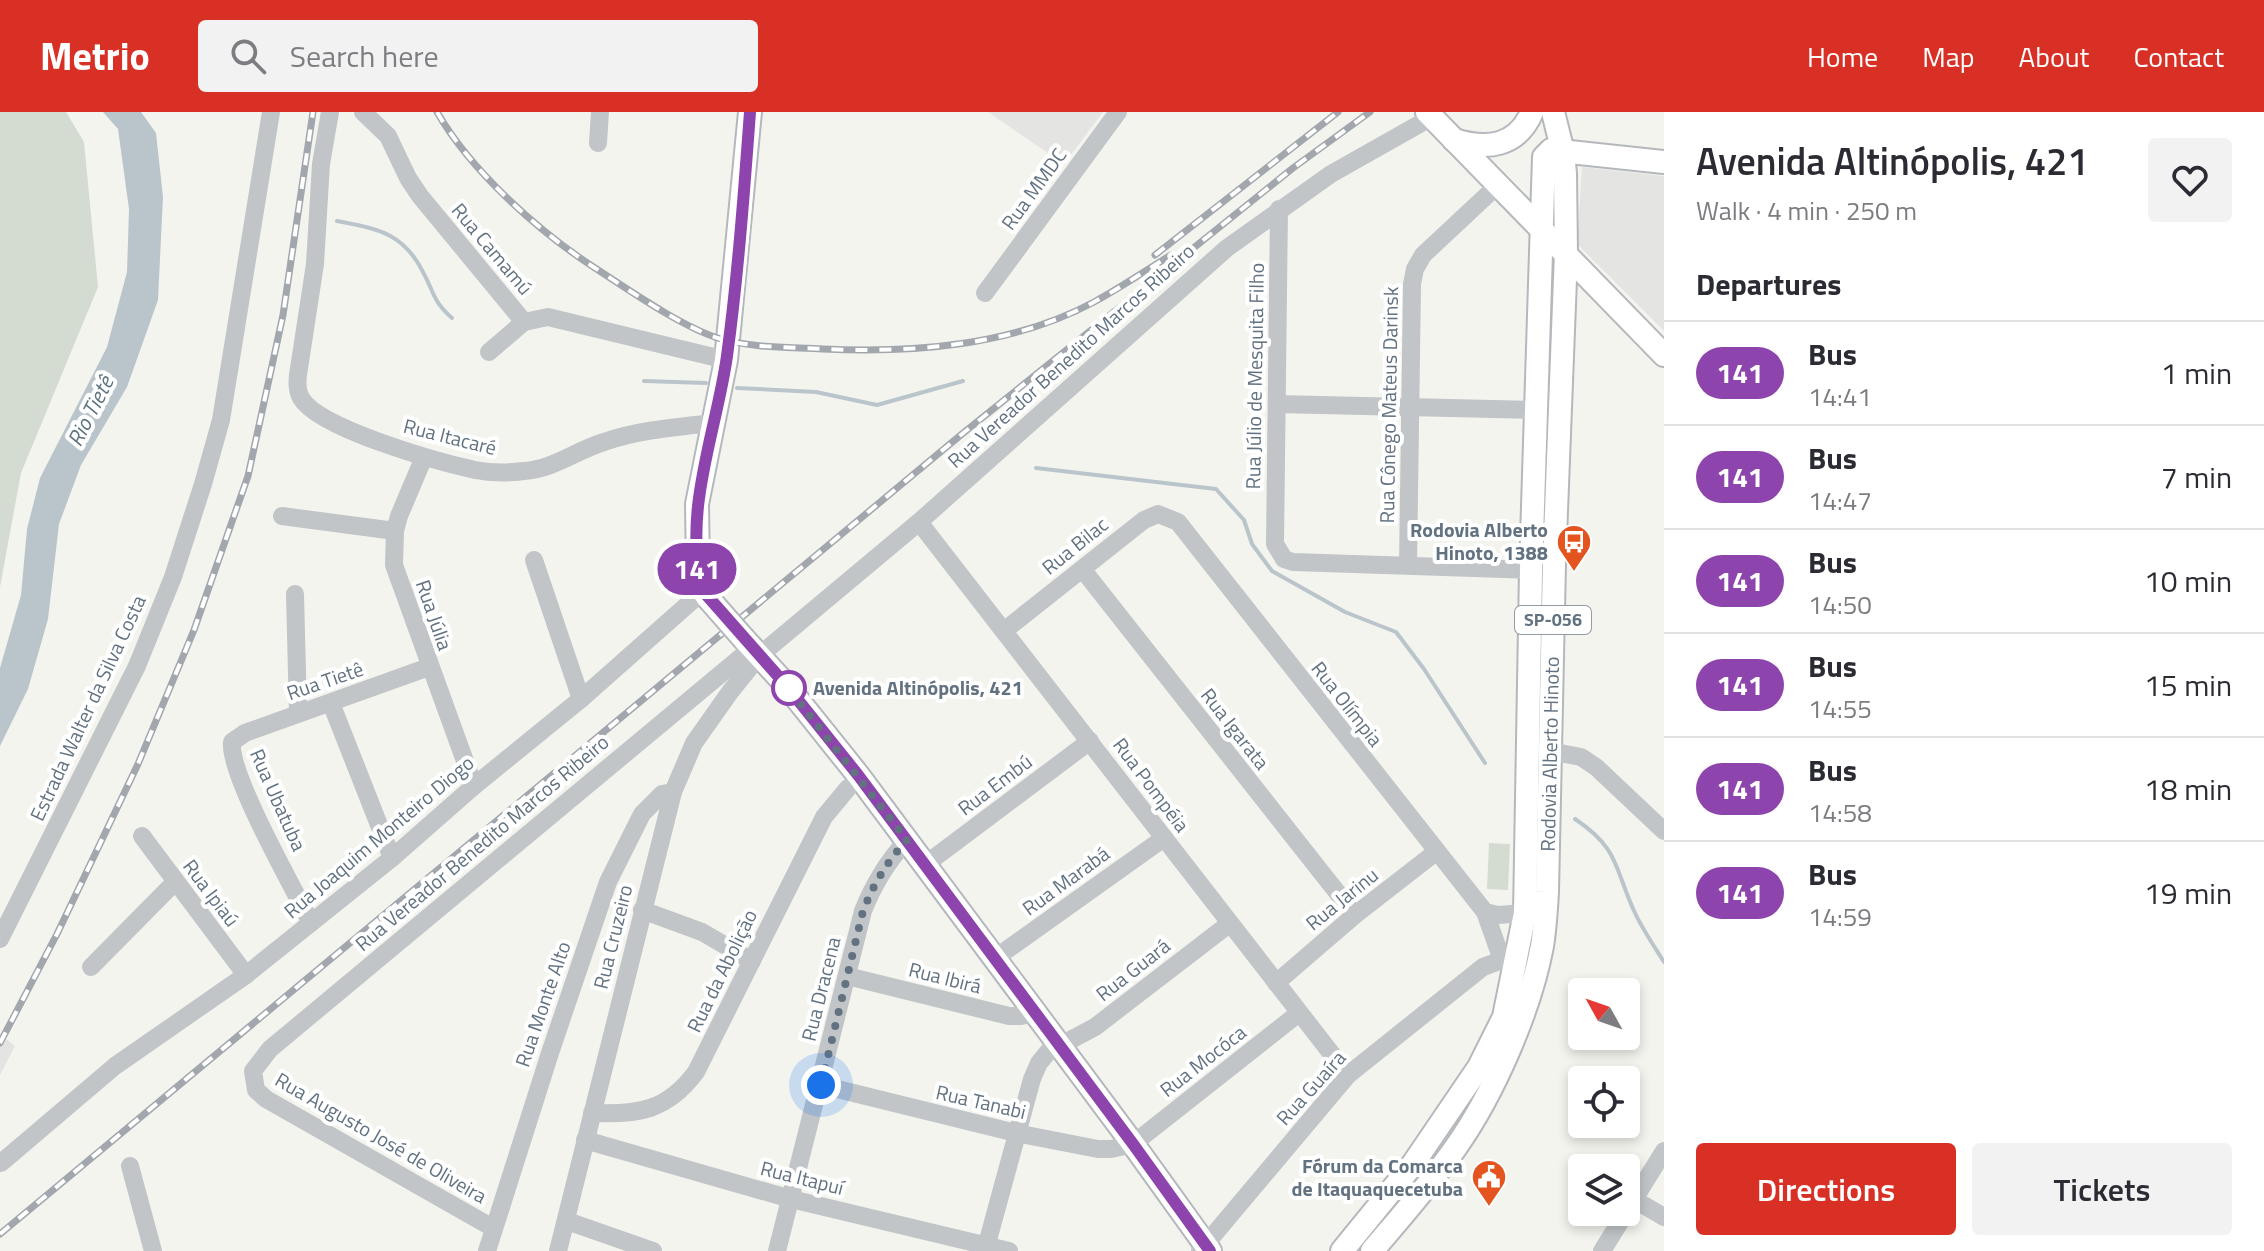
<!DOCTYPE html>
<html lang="en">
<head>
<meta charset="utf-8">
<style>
	body { margin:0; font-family:"Titillium Web",sans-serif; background:#f2f2f3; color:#2b2b33; height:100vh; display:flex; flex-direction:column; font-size:30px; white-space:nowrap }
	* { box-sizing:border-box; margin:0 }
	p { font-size:26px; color:#7c7c81 }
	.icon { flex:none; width:44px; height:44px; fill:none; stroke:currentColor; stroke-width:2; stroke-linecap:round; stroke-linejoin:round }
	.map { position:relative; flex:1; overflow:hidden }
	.side { display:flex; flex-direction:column; background:#fff; width:600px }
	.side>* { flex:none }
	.badge { padding:0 16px; border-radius:26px; font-size:28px; line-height:52px }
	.needle { width:52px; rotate:310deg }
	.buttons { position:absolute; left:1568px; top:866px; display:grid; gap:16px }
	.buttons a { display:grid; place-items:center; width:72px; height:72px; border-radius:8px; background:#fff; box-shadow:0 4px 12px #0003; font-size:40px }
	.you { position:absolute; width:40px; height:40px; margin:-20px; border:6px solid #fff; border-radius:50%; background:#1a73e8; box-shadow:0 0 0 12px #1a73e833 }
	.map>.badge { position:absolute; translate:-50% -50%; box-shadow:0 0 0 4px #fff }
	h2 { padding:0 32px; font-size:30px; line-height:72px }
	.round { display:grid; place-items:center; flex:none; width:84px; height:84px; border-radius:8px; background:#f2f2f3 }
	.overview { display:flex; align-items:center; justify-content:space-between; height:136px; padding:0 32px }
	h1 { font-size:38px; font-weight:600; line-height:60px }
	.cta { display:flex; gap:16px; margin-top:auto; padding:16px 32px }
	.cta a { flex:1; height:92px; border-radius:8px; background:#d93025; color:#fff; font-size:32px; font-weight:600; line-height:92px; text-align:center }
	.cta a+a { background:#f2f2f3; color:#2b2b33 }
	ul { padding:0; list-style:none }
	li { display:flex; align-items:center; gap:24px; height:104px; padding:0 32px; border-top:2px solid #e1e1e2 }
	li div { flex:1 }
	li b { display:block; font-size:30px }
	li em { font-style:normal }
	li .badge { min-width:88px; font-weight:700; text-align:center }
	header { display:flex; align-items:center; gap:48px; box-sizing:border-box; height:112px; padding:0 40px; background:#d93025; color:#fff }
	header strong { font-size:38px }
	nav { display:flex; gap:44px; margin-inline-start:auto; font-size:28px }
	.search { width:560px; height:72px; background:#f2f2f3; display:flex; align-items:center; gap:20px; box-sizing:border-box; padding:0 28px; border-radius:8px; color:#7c7c81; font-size:30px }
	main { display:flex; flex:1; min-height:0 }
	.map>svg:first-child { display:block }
	.built { fill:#e4e5e3 }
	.green { fill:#d4dbd1 }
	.water { fill:#bac5cb }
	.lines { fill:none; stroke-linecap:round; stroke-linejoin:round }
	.stream { stroke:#bac5cb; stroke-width:4 }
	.major-casing { stroke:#b4b8bc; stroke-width:26 }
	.minor { stroke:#c1c5c8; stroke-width:18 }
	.major { stroke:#fff; stroke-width:22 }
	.rail-casing { stroke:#a1a7ad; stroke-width:7 }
	.rail { stroke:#fff; stroke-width:4; stroke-dasharray:12; stroke-linecap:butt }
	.major-bridge-casing { stroke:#b4b8bc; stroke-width:26; stroke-linecap:butt }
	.major-bridge { stroke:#fff; stroke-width:22 }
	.line-casing { stroke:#fff; stroke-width:18 }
	.line { stroke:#8e44ad; stroke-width:12 }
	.walk { stroke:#627281; stroke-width:8; stroke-dasharray:0 14.4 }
	.stop-dot { fill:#fff; stroke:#8e44ad; stroke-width:4 }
	.labels { text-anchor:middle; stroke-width:8; stroke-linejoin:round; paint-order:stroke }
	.shield { fill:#fff; stroke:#919ca7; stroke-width:2 }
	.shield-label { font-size:18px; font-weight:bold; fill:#627281 }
	.street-label { font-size:20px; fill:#627281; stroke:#fff }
	.poi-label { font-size:20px; font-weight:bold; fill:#627281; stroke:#fff; text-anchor:end }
	.stop-label { font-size:20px; font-weight:bold; fill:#627281; stroke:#fff; text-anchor:start }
	.water-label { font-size:22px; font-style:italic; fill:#5e757f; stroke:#fff }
</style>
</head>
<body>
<header>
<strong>Metrio</strong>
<div class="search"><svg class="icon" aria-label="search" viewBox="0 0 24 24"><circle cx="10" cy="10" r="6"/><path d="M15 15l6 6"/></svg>Search here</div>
<nav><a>Home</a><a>Map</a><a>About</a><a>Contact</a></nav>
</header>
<main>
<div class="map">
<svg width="1664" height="1139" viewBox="0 0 1664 1139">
	<rect width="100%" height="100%" fill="#f4f4ef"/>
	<g class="built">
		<polygon points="988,0 1103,0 1064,52"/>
		<polygon points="1582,55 1664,64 1664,219 1577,132"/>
		<polygon points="0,922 15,934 0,963"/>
	</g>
	<g class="green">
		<polygon points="0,0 66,0 84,30 98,175 21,361 0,475"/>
		<polygon points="1489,731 1510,732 1508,778 1487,777"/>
	</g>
	<polygon class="water" points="103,0 141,0 156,21 163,85 158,188 127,275 81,353 59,412 48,507 28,577 0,634 0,556 21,483 27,417 40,366 107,235 127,160 129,97 118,17"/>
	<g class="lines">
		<g class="stream">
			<path d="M337,109c40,8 66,11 86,51 12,22 9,28 29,46"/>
			<polyline points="644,269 706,271"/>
			<polyline points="737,276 816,280 877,293 963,269"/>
			<polyline points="1036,356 1216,377 1244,408 1252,432 1272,459 1345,500 1396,520 1424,557 1485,651"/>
			<path d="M1575,707c45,30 39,49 60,94 8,17 19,33 29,49"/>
		</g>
		<defs>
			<g id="major">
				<polyline points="1427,0 1664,243"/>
				<path d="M1454,28c33,10 63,7 78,-28"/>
				<polyline points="708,486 703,479 698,459 697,392 726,248 750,0"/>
				<polyline points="744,527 786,573 858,663 1133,1032 1210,1139"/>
				<polyline points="1342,1139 1413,1052 1479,955 1504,905 1525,801 1531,458 1544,45 1551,38 1664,50"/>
				<path id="s1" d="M1372,1139c29,-34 59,-68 84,-104 38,-54 74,-137 86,-201 3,-18 4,-36 5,-54l7,-329 12,-310 -1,-79 -2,-22 -10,-40"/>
			</g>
		</defs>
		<use href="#major" class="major-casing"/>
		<g class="minor">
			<path d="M330,0l-9,52 -6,100 -17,111c-1,8 -1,16 3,23 18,31 138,64 174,72 16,3 33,3 49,1 30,-2 53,-21 80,-29 35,-12 73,-15 109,-19"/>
			<polyline points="363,0 388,24 408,66 420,84 524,210"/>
			<polyline points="598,31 600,0"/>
			<polyline points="1279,97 1275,432 1284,447 1293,450 1531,458"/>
			<polyline points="985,181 1118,0"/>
			<polyline points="489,240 524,210 548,205 726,248"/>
			<polyline points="1277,292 1536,298"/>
			<polyline points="424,345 399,404 395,419 394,453 474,674"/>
			<polyline points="282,404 395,419"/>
			<polyline points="919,410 1348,963"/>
			<polyline points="534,448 581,587"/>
			<polyline points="1408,453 1412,172 1415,157 1423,143 1499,72"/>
			<polyline points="1083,458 1355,803"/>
			<polyline points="295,482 298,601"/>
			<polyline points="1005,518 1144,408 1158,402 1178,410 1485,800 1502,848"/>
			<polyline points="331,591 392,746"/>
			<polyline points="1550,639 1581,645 1596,655 1664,719"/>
			<polyline points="142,724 246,863"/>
			<polyline points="926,752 1090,629"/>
			<polyline points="642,798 702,820 752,849"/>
			<polyline points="1485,800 1498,803 1525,801"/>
			<path d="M311,811c-17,-34 -83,-150 -79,-181l13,-9 184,-66"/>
			<polyline points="0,827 137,554 173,465 203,372 221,308 271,0"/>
			<polyline points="994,847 1164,726"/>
			<polyline points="91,855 175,770"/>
			<polyline points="847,864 1009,904 1021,904 1034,901"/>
			<polyline points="1276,871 1355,803 1436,740"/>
			<polyline points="821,973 1016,1021 1098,1037 1111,1037 1133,1032 1299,901"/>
			<path d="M592,1001c46,2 75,-2 104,-41l128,-255 24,-29"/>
			<polyline points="585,1028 791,1087 1009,1139"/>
			<polyline points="1,1051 115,954 246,863 392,746 474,674 581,587 703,479"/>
			<polyline points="130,1054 153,1139"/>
			<polyline points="1635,1088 1664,1105"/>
			<polyline points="567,1109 653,1139"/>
			<polyline points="493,1116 266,987 256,978 253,959 270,937 752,536"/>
			<polyline points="487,1139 550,941 608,770 642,702 662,682 673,680"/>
			<polyline points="558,1139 673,680 694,631 730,580 760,543 919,410 1227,136 1331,62 1432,5"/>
			<path d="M777,1139l86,-340c11,-28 24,-49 44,-71"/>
			<polyline points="985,1139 1032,967 1039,951 1048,940 1095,915 1229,812"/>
			<polyline points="1200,1139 1348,963 1483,855 1502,848 1513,855"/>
			<polyline points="1602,1139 1664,1039"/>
		</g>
		<use href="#major" class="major"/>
		<defs>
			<g id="rail">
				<path d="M437,0c34,59 101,119 158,156 34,22 88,60 126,71 32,9 69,8 102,10 91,4 189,-3 271,-47 26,-14 51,-31 77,-47"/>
				<polyline points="1155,143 1338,0"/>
				<polyline points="0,931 57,822 138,652 194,518 248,364 283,203 313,0"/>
				<polyline points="0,1122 962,322 1293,56 1370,0"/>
			</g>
		</defs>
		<use href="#rail" class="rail-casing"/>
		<use href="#rail" class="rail"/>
		<defs>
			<polyline id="major-bridge" points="708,486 744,527"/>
		</defs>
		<use href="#major-bridge" class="major-bridge-casing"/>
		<use href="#major-bridge" class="major-bridge"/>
	</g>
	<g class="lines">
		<defs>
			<path id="line" d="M750,0c-6,81 -12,163 -23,244 -11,78 -45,155 -24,235l83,94 72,90 275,369 77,107"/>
		</defs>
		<use href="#line" class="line-casing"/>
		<use href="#line" class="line"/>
		<path class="walk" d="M789,576l-3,-3 121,155c-20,22 -33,43 -44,71l-42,174"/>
	</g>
	<defs>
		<symbol id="bus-pin" viewBox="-11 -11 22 30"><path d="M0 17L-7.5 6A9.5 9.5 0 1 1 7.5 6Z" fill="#e4541f" stroke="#fff"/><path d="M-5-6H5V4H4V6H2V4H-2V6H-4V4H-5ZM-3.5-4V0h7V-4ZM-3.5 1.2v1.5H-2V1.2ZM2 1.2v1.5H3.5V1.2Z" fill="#fff"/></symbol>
		<symbol id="civic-pin" viewBox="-11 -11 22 30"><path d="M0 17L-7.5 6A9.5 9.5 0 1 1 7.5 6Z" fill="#e4541f" stroke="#fff"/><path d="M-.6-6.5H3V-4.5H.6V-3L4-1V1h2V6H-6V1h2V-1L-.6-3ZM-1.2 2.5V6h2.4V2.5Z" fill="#fff"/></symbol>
	</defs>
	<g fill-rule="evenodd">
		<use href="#bus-pin" x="1554" y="410" width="40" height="54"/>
		<use href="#civic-pin" x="1469" y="1045" width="40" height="54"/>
	</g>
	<circle class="stop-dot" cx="789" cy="576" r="16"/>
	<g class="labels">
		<rect class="shield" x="1515" y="494" width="76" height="28" rx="6"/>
		<g class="shield-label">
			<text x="1553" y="514">SP-056</text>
		</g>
		<g class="street-label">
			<text transform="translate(1034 77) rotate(-54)" y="7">Rua MMDC</text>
			<text transform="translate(492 137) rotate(50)" y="7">Rua Camamú</text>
			<text transform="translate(1071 244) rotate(-42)" y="7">Rua Vereador Benedito Marcos Ribeiro</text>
			<text transform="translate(1255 264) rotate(-89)" y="7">Rua Júlio de Mesquita Filho</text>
			<text transform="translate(1389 293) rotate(-89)" y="7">Rua Cônego Mateus Darinsk</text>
			<text transform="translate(450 325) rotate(14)" y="7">Rua Itacaré</text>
			<text transform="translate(1075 434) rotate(-39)" y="7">Rua Bilac</text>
			<text transform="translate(434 503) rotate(71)" y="7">Rua Júlia</text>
			<text transform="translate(325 569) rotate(-19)" y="7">Rua Tietê</text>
			<text transform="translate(1347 592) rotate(52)" y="7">Rua Olímpia</text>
			<text transform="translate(88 596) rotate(-65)" y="7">Estrada Walter da Silva Costa</text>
			<text transform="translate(1235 617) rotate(52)" y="7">Rua Igarata</text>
			<text dy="7" stroke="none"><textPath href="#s1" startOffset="546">Rodovia Alberto Hinoto</textPath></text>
			<text transform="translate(995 673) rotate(-37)" y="7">Rua Embú</text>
			<text transform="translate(1151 673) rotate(53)" y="7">Rua Pompéia</text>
			<text transform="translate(278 688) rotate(66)" y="7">Rua Ubatuba</text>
			<text transform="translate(379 725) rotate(-40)" y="7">Rua Joaquim Monteiro Diogo</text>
			<text transform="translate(482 731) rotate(-40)" y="7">Rua Vereador Benedito Marcos Ribeiro</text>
			<text transform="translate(1066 769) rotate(-36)" y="7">Rua Marabá</text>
			<text transform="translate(211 781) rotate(53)" y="7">Rua Ipiaú</text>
			<text transform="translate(1342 787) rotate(-39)" y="7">Rua Jarinu</text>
			<text transform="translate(613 825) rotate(-76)" y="7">Rua Cruzeiro</text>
			<text transform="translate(1133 858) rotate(-38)" y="7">Rua Guará</text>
			<text transform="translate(722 859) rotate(-64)" y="7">Rua da Abolição</text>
			<text transform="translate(945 866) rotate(14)" y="7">Rua Ibirá</text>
			<text transform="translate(821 877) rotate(-76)" y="7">Rua Dracena</text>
			<text transform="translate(543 892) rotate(-71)" y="7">Rua Monte Alto</text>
			<text transform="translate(1203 949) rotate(-38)" y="7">Rua Mocóca</text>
			<text transform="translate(1311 976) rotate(-48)" y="7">Rua Guaíra</text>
			<text transform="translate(981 990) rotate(13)" y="7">Rua Tanabi</text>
			<text transform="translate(381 1026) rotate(30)" y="7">Rua Augusto José de Oliveira</text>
			<text transform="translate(802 1066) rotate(14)" y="7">Rua Itapuí</text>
		</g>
		<g class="poi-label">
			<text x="1548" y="425">Rodovia Alberto<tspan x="1548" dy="23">Hinoto, 1388</tspan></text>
			<text x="1463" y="1061">Fórum da Comarca<tspan x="1463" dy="23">de Itaquaquecetuba</tspan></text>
		</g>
		<g class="stop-label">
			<text x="813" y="583">Avenida Altinópolis, 421</text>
		</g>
		<g class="water-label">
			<text transform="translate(90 299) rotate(-63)" y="8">Rio Tietê</text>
		</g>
	</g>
</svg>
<div class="buttons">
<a><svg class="needle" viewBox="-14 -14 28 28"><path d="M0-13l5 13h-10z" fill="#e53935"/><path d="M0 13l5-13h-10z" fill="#7c7c81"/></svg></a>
<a><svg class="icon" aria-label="locate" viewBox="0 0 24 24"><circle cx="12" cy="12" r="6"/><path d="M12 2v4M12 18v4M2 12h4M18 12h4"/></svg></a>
<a><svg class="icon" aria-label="layers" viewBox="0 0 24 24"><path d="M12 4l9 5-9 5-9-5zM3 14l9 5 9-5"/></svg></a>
</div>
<div class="you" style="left:821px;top:973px"></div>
<b class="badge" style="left:697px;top:457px;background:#8e44ad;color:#fff">141</b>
</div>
<section class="side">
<div class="overview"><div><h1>Avenida Altinópolis, 421</h1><p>Walk · 4 min · 250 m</p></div><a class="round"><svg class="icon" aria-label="heart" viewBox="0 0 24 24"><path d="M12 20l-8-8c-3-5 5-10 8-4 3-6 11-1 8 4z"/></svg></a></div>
<h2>Departures</h2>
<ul>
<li><span class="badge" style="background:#8e44ad;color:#fff">141</span><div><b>Bus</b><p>14:41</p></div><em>1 min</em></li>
<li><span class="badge" style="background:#8e44ad;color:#fff">141</span><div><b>Bus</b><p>14:47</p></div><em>7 min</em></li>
<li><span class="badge" style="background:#8e44ad;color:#fff">141</span><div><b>Bus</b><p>14:50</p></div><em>10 min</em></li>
<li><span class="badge" style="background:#8e44ad;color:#fff">141</span><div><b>Bus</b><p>14:55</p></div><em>15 min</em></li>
<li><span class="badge" style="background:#8e44ad;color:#fff">141</span><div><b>Bus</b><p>14:58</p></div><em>18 min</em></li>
<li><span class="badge" style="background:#8e44ad;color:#fff">141</span><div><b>Bus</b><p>14:59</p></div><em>19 min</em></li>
</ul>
<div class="cta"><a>Directions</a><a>Tickets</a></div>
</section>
</main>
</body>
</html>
